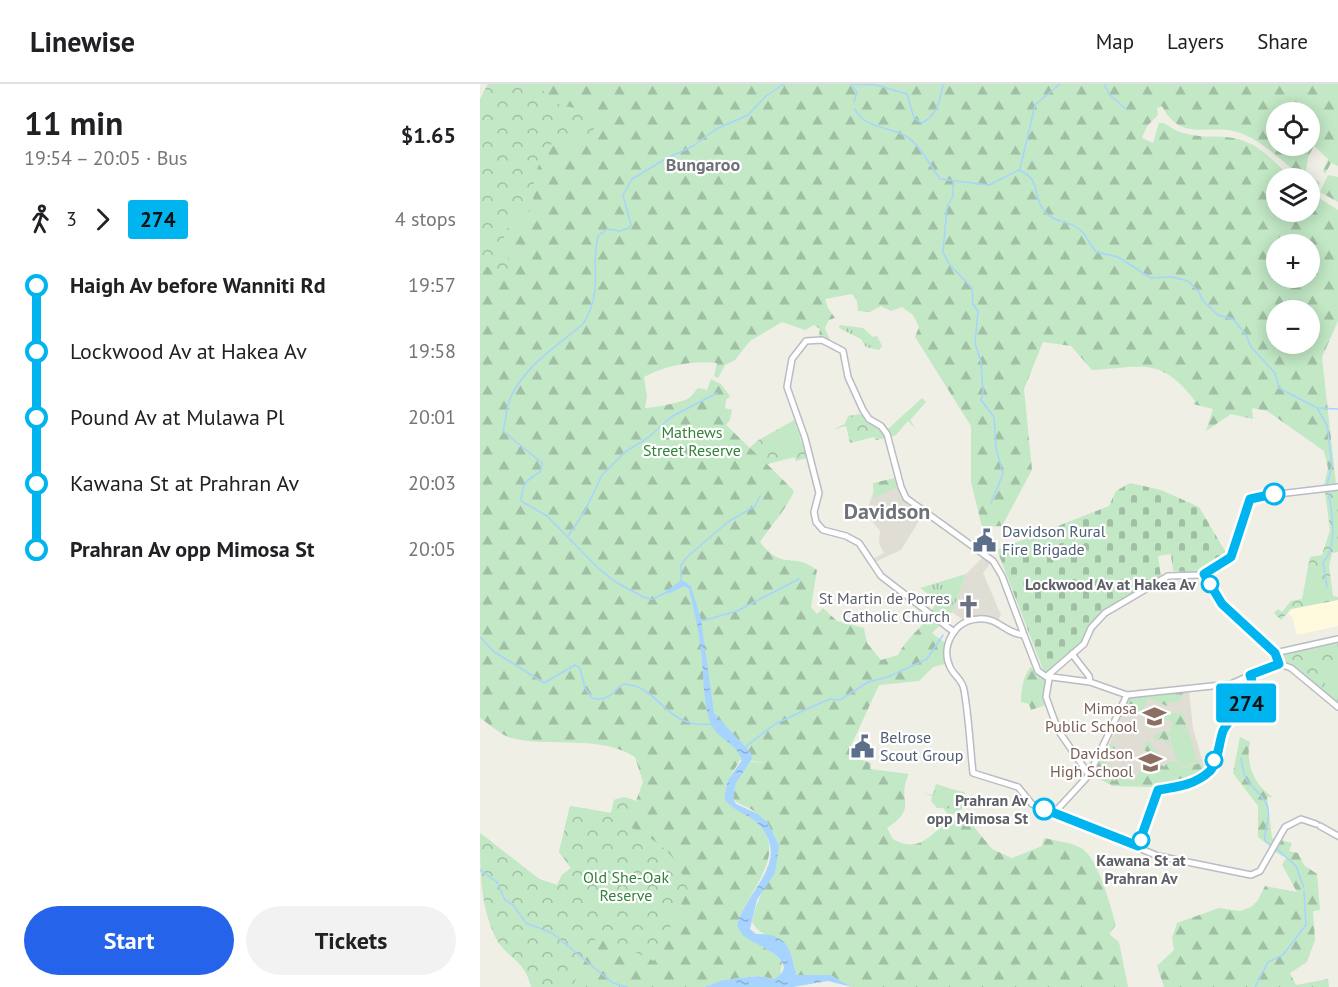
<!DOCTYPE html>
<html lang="en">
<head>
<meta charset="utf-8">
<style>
	body { margin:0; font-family:"PT Sans",sans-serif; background:#f2f2f2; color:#202124; height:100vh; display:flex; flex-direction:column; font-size:22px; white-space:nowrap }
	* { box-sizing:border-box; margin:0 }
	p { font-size:20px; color:#757577 }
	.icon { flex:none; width:33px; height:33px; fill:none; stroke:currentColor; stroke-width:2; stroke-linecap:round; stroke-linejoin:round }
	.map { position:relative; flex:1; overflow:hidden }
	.drawer { display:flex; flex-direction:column; background:#fff; width:480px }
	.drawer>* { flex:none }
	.badge { padding:0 12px; border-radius:4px; font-size:21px; line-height:39px }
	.fabs { position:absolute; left:786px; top:18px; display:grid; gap:12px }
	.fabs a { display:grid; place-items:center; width:54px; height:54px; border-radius:50%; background:#fff; box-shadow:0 3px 15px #0003; font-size:30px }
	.map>.badge { position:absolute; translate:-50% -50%; box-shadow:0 0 0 3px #fff }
	.legs { display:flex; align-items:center; gap:9px; height:66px; padding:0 24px; font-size:20px }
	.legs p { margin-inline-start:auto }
	.summary { display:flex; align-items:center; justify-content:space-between; height:102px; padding:0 24px }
	h1 { font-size:33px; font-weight:700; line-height:45px }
	.primary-button { display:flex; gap:12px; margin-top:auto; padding:12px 24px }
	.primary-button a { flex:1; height:69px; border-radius:36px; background:#2563eb; color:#fff; font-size:24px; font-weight:700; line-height:69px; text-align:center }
	.primary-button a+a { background:#f2f2f2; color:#202124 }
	ul { padding:0 24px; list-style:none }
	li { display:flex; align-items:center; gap:21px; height:66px; font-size:22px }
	li i { display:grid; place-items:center; width:9px; height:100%; margin:0 8px; background:currentColor }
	li i::after { content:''; width:15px; height:15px; margin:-8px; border:4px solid; border-radius:50%; background:#fff }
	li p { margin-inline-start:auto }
	li:first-child i { background:linear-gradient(#0000 50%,currentColor 0) }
	li:last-child i { background:linear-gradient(currentColor 50%,#0000 0) }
	header { display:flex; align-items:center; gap:36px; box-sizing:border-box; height:84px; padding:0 30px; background:#fff; border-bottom:2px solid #e0e0e0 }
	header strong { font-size:28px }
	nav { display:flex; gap:33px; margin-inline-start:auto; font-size:21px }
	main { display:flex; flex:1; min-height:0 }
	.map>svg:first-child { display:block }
	.commercial { fill:#fff9dd }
	.education { fill:#e0ded4 }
	.grass { fill:url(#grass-tufts) }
	.forest { fill:url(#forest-firs); fill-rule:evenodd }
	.cemetery { fill:url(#cemetery-stones) }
	.park { fill:url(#park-crowns) }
	.pitch { fill:#c2e8c5 }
	.water { fill:url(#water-ripples) }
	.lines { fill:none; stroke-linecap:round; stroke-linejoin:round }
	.stream { stroke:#a7d4ff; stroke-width:1.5 }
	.secondary-casing { stroke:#b9bcc2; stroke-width:8 }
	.secondary { stroke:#fff; stroke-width:5 }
	.line-1-casing { stroke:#fff; stroke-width:14 }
	.line-1 { stroke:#00b5ef; stroke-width:9 }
	.stop-1-dot { fill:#fff; stroke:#00b5ef; stroke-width:3 }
	.labels { text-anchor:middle; stroke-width:4.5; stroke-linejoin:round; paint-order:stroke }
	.park-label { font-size:16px; fill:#32823a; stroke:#fff }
	.service-label { font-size:16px; fill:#4e5e75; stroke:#fff; text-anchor:start }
	.stop-label { font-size:16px; font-weight:bold; fill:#5e6167; stroke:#fff; text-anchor:end }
	.worship-label { font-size:16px; fill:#5b616d; stroke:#fff; text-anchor:end }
	.education-label { font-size:16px; fill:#785e54; stroke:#fff; text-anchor:end }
	.neighbourhood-label { font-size:18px; font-weight:bold; fill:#6f7379; stroke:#fff }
	.district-label { font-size:22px; font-weight:bold; fill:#6f7379; stroke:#fff }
</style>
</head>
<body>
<header>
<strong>Linewise</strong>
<nav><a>Map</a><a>Layers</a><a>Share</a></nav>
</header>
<main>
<section class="drawer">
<div class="summary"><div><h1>11 min</h1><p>19:54 – 20:05 · Bus</p></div><b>$1.65</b></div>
<div class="legs"><svg class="icon" aria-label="walk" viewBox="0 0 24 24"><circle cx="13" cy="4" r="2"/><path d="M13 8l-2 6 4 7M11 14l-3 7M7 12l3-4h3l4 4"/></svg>3<svg class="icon" aria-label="forward" viewBox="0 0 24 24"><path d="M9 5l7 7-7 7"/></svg><b class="badge" style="background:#00b5ef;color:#111">274</b><p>4 stops</p></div>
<ul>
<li><i style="color:#00b5ef"></i><b>Haigh Av before Wanniti Rd</b><p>19:57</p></li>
<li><i style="color:#00b5ef"></i><span>Lockwood Av at Hakea Av</span><p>19:58</p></li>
<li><i style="color:#00b5ef"></i><span>Pound Av at Mulawa Pl</span><p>20:01</p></li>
<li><i style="color:#00b5ef"></i><span>Kawana St at Prahran Av</span><p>20:03</p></li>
<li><i style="color:#00b5ef"></i><b>Prahran Av opp Mimosa St</b><p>20:05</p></li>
</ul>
<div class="primary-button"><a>Start</a><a>Tickets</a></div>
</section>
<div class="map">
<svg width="858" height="903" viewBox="0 0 858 903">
	<defs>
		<pattern id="grass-tufts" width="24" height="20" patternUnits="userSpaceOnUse" patternTransform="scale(1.5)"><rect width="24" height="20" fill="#c2e8c5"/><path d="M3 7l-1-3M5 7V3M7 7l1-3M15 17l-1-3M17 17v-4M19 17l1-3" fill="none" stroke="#a1bfa4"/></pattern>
		<pattern id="forest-firs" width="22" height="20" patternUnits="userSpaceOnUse" patternTransform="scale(1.5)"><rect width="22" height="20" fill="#c2e8c5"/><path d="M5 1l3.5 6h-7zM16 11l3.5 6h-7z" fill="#a1bfa4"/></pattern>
		<pattern id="cemetery-stones" width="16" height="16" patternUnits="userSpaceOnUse" patternTransform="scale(1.5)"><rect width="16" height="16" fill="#c2e8c5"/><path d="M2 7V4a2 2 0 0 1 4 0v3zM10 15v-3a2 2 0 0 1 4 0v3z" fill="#a1bfa4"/></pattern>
		<pattern id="park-crowns" width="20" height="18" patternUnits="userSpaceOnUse" patternTransform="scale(1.5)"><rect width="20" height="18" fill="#c2e8c5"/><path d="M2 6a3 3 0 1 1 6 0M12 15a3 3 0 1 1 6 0" fill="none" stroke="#a1bfa4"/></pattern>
		<pattern id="water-ripples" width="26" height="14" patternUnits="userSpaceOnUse" patternTransform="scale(1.5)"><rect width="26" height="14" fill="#a7d4ff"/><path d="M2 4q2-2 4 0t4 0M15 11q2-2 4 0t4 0" fill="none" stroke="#8bafd2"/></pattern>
	</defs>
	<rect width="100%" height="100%" fill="#f0efe6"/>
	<polygon class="commercial" points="858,516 858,542 817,551 812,533 808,530 811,525"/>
	<g class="education">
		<polygon points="415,396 421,414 442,432 421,466 395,478 393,475 404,469 399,459 400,447 386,430 394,406 393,401"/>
		<polygon points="503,473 510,480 503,489 521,531 518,536 498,532 483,536 472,528 486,490"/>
		<polygon points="709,607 713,644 725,686 705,698 678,703 633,702 612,691 627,666 649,614"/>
	</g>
	<g class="grass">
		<polygon points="360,241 383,244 393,253 397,252 402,262 399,266 386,263 381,255 359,244"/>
		<polygon points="442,314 446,318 430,336 436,345 428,337 416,351 411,353 408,345"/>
		<polygon points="486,490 472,528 464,537 451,527 458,517 440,504"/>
	</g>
	<g class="forest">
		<path d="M13,0h845v82l-7,-3 -6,11 -2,-3 5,-12 -14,-13 -6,11 -2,14 14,12 -2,6 -8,-6v-5h-7c-18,-14 -38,-35 -60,-44 -32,-13 -61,11 -81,-28l-5,2 1,7 -11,11 -5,12 11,5 6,-20h5c31,23 56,6 85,20 16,7 31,25 44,35h-17v34h34v-20l28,18v111l-16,36 14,127 -12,2 4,-18 -4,-17 -57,-40 -15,-3 1,11 -22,-5 -25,17 7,-22 -20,-5 2,-3c-34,-45 -51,-34 -103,-31l-21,-24 -28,-4 -19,47 8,81 -30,56 -20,1 -11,-45v-56l-56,-89 4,-10 -6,-12 -11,-8 -11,4 -10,-5 -11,6 -12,-1 -1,-10 -5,-7 -27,5 3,9 7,10 -6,2 -4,8 5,12 -11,-4 1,-7 -6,-4 -9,5 -23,-8 -32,19 -15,19 -10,5 -7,13 -4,-2 3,-13c-23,-3 -52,2 -73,14l3,20 -2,11c6,0 36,-5 42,-9 4,-1 8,-8 11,-11l9,2 4,-11 10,5 9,12 -4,4 -1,8 7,2 -2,10 -4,5 24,23 7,-7 39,-20 -1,36 -28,7 27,27c-8,19 -22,33 -34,51 23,30 32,9 57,28l-6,37 6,7 6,-6 14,13 27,7 3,15 14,17 17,-5c8,-16 20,-24 31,-38l11,8 -8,8 12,9 1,22 -12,3 -14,14 -40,4 -29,63 8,1 1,10 12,4 -1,6 39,5c-14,28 11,32 -22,54l6,11c38,23 44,-33 83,-18l-2,6 18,22 20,9 30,-12 2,-8c12,3 26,4 37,10 18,10 29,58 35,77l-7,9 10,8 9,45h-276l-22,-12h-34c-7,-49 -28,-27 -44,-53 10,-51 45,-51 7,-106 -7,-10 -20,-9 -26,-18l3,-15 14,-21 18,1 -28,-3 -12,20 -4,18c11,11 27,17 37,29 26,30 -16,68 -24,98 13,18 31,20 45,37l-2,14 -6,3 -16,-3 -35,4 -19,7h-162l-62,-154 59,46 18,6 5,-10 9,-7 -12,-16 11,-46 41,7 3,-13 10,-3 12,4 7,-19 -8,-25c-36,-23 -85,-9 -124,-19 -10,-3 -22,-14 -31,-20v-599zM796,28h34v34h-34zM796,160h34v34h-34zM796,226h34v34h-34z"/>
		<polygon points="848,91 858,93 858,118 840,108"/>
		<polygon points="415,394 416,404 394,414 393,399"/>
		<path d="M551,583l15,15 -3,14 3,9 -15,5 -2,-6 -8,-2c0,-11 2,-27 10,-35z"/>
		<polygon points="704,608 697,619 690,617 687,622 669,614 661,629 645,622 649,614"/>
		<polygon points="690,629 702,629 707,642 704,646 688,652 690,663 682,654 676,657 673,652 684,647 689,648 693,638 683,634"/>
		<path d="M760,653l10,5c-5,20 4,44 23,55h-6l5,41 2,1 -3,8 -13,-10v-31l-25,-33z"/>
		<polygon points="666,657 672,660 672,663 683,674 679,679 684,683 688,677 696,678 700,685 720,679 725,686 705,698 678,703 633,702 612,691 630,660 635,663 626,681 632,683 629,695 635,697 638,690 654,698 661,684 670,688 676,673 664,666"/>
		<polygon points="801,756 812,759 809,767 818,769 824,781 837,790 840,826 833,827 835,856 827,878 810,889 816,901 848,895 849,903 684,903 677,882 694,866 692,854 697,839 739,824 760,827 771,823 778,816 785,802 817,808 802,781 806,774 795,768"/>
	</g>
	<polygon class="cemetery" points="650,399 681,406 719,423 748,472 721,489 693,487 691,470 678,472 681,493 621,528 608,543 604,555 570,587 564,588 517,466 629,422 636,407"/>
	<g class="park">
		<polygon points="8,0 54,0 61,3 69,17 108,28 114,45 107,54 68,61 54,92 53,124 23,148 30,185 25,194 0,178 0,15"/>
		<path d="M380,330c8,7 21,14 25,24l-9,2 -2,-3 -24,6 -4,-17 -12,3 11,-5 3,-8z"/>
		<polygon points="314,336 327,374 316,377 314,373 287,380 270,364 277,357"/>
		<polygon points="858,406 858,468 852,469 849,482 853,512 858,513 858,516 811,525 801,536 794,529 798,525 802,528 811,517 822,515 830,473 842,471 850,446 845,408"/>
		<polygon points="858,558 858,620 812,581 804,577 801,572 803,569"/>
		<polygon points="456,700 485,709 482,725 469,732 463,724 457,724 451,717 452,712 443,709 453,711"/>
		<path d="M144,713l11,4 -6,4 1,22c34,18 45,25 58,63l-34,71 -56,-27 -26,53h-41c-6,-25 -19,-26 -33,-45 -18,-33 -18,-70 -18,-109l59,46 18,6 5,-10 9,-7 -12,-16 11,-46 41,7 3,-13z"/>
	</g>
	<g class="pitch">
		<path d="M309,344l6,1c5,8 3,14 -2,21l-12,3 -11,-5v-6z"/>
		<polygon points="836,493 844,516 828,519 825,504 829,495"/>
		<polygon points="858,571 858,606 844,599"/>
		<polygon points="708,646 718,678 699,684 689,651"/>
		<polygon points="456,703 484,708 481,724 453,719"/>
	</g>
	<path class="water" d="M202,496l9,6 10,33 13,94 37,40 1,6 -16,24 -3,15 3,6 22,10 10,9 11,23 -4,27 -18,27 -7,29 6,5c31,-1 35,15 40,41h34l22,12 -24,-6 -35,6h-89l19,-7 35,-4 16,3c30,-17 -18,-34 -29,-42 -4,-3 -6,-8 -8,-12 9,-34 54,-63 23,-99 -10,-12 -27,-14 -36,-28l4,-18 14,-20c-5,-17 -26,-21 -32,-38 -8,-25 -6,-52 -10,-78 -2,-18 -7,-37 -11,-55l-5,-3 -16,8 -2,-3z"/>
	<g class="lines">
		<g class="stream">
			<polyline points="371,0 377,8 374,18"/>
			<path d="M374,0l22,1 31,9 7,24 8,5c15,-8 18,-22 21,-39"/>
			<polyline points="624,0 630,11 647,26"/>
			<path d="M375,25c7,18 33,18 49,26 15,8 26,30 36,44l49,6 30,-15c24,11 11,23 26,42 8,10 24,9 34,17 9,7 10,15 17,23l22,5 33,21 21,-1 16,4 11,11 4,9 15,14 15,4 13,16 5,12 24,26 4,15 38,20 10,17 5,40 -5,20"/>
			<polyline points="540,85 555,21 580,0"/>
			<polyline points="473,98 473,112 467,123 463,168 469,180 492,204 493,220 498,227 495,259 501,278 503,308 501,316 514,333 516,364 523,390 511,419"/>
			<polyline points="838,324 858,325"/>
			<polyline points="88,452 105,427 122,391 145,368 169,353 191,333 237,309"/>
			<polyline points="201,497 201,481 207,473 248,438 275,422 280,412"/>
			<path d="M847,503l-4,-25c15,-14 9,-52 5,-71"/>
			<path d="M187,508l-14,7 -8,-1 -31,-17 -17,-14 -50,-51 -26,-15c1,-17 5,-21 19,-29l2,-9 -39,-32c3,-10 3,-23 7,-32 14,-33 47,-53 73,-75 21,-34 7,-54 15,-88l9,-7 13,2 9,-3 2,-3 -8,-30 9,-16 35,-21 26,-12 23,-17 32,-14 18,-19 18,-12"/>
			<polyline points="222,537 257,527 319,495"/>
			<path d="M0,553l13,14 51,32 31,-18 5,3 5,20 7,10c16,4 20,-5 31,-14 38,1 40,45 88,40"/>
			<polyline points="327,625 350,615 360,616 388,598 408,593 447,575 463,551"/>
			<polyline points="265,663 295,640 325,626"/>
			<path d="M761,674c4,32 12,23 25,45 7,12 -3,25 -1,38l7,5"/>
			<polyline points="796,764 816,782 824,804"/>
			<polyline points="0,786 17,798 25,816 33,821 46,839 72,849 133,899 147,903"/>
			<polyline points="775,903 788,878 803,871 826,841 824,807"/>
		</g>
		<defs>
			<g id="secondary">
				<polyline points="724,490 743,520 795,569 799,580"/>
				<polyline points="474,548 401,492 379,459 366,452 343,446 336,438 334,428 339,409 325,354 307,303 312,275 326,257 342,256 363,267 368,293 383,326 389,335 401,342 407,350 421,403 426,414 513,477 522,492 543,548"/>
				<path d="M544,551c-21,-2 -25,-18 -46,-16 -23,1 -38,27 -28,48 4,9 13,13 14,23 5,28 6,56 9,83l45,14 14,17 126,52 93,19 9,-4 25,-44 16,-8 15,5"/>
				<polyline points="544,551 558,587 568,594"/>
				<polyline points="795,569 858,555"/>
				<polyline points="592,570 609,592 610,598"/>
				<polyline points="567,592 604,560 611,544 625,529 688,492 721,491 747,476 752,470 772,413 858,403"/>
				<polyline points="572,593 610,598 647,611 751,600 793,581 803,581 811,584 858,623"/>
				<polyline points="569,595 566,613 578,646 609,691"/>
				<polyline points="574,729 609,691 647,611"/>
				<polyline points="840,742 858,752"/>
			</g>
		</defs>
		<use href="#secondary" class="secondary-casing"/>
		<use href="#secondary" class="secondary"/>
	</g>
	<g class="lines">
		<defs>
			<path id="line-1" d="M564,725l94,37 20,-56c19,-3 37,-5 52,-19 8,-9 9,-29 13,-40 8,-19 38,-31 27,-56l29,-11 -4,-11 -53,-49 -18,-30 27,-17 19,-58 24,-5"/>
		</defs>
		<use href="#line-1" class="line-1-casing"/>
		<use href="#line-1" class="line-1"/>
	</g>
	<defs>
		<symbol id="civic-bare" viewBox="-9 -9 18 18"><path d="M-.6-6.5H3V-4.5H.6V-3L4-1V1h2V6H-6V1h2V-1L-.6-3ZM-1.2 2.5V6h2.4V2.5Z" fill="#5c6f8a" stroke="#fff" stroke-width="2.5" paint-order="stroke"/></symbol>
		<symbol id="church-bare" viewBox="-9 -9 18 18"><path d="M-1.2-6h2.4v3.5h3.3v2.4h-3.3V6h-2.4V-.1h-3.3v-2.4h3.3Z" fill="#6b7280" stroke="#fff" stroke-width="2.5" paint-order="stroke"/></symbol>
		<symbol id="school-bare" viewBox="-9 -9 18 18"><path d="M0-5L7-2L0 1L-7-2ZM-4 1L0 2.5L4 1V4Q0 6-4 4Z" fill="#8d6e63" stroke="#fff" stroke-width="2.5" paint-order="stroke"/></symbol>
	</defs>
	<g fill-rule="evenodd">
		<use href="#civic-bare" x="488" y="440" width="33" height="33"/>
		<use href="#church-bare" x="472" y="506" width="33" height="33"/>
		<use href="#school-bare" x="658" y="616" width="33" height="33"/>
		<use href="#civic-bare" x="366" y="646" width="33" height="33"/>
		<use href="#school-bare" x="654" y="662" width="33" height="33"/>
	</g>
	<g class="stop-1-dot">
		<circle cx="794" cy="410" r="10"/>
		<circle cx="730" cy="500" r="8"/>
		<circle cx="734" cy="676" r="8"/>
		<circle cx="564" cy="725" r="10"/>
		<circle cx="661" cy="756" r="8"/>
	</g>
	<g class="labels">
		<g class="park-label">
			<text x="212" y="354">Mathews<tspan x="212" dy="18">Street Reserve</tspan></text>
			<text x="146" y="799">Old She-Oak<tspan x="146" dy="18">Reserve</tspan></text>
		</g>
		<g class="service-label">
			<text x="522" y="453">Davidson Rural<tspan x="522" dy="18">Fire Brigade</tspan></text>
			<text x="400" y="659">Belrose<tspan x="400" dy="18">Scout Group</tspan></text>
		</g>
		<g class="stop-label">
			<text x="716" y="506">Lockwood Av at Hakea Av</text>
			<text x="548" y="722">Prahran Av<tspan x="548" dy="18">opp Mimosa St</tspan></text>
			<text x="661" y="782" text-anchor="middle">Kawana St at<tspan x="661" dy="18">Prahran Av</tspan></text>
		</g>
		<g class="worship-label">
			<text x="470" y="520">St Martin de Porres<tspan x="470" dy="18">Catholic Church</tspan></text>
		</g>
		<g class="education-label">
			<text x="657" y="630">Mimosa<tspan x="657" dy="18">Public School</tspan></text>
			<text x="653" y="675">Davidson<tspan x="653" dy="18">High School</tspan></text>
		</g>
		<g class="neighbourhood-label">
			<text x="223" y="87">Bungaroo</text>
		</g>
		<g class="district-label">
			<text x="407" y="435">Davidson</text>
		</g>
	</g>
</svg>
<div class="fabs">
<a><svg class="icon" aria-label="locate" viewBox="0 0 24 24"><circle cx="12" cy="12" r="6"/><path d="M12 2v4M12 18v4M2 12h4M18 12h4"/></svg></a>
<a><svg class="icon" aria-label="layers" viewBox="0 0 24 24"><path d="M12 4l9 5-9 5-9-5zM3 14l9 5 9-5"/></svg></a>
<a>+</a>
<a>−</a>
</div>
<b class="badge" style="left:766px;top:619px;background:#00b5ef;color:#111">274</b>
</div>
</main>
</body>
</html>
